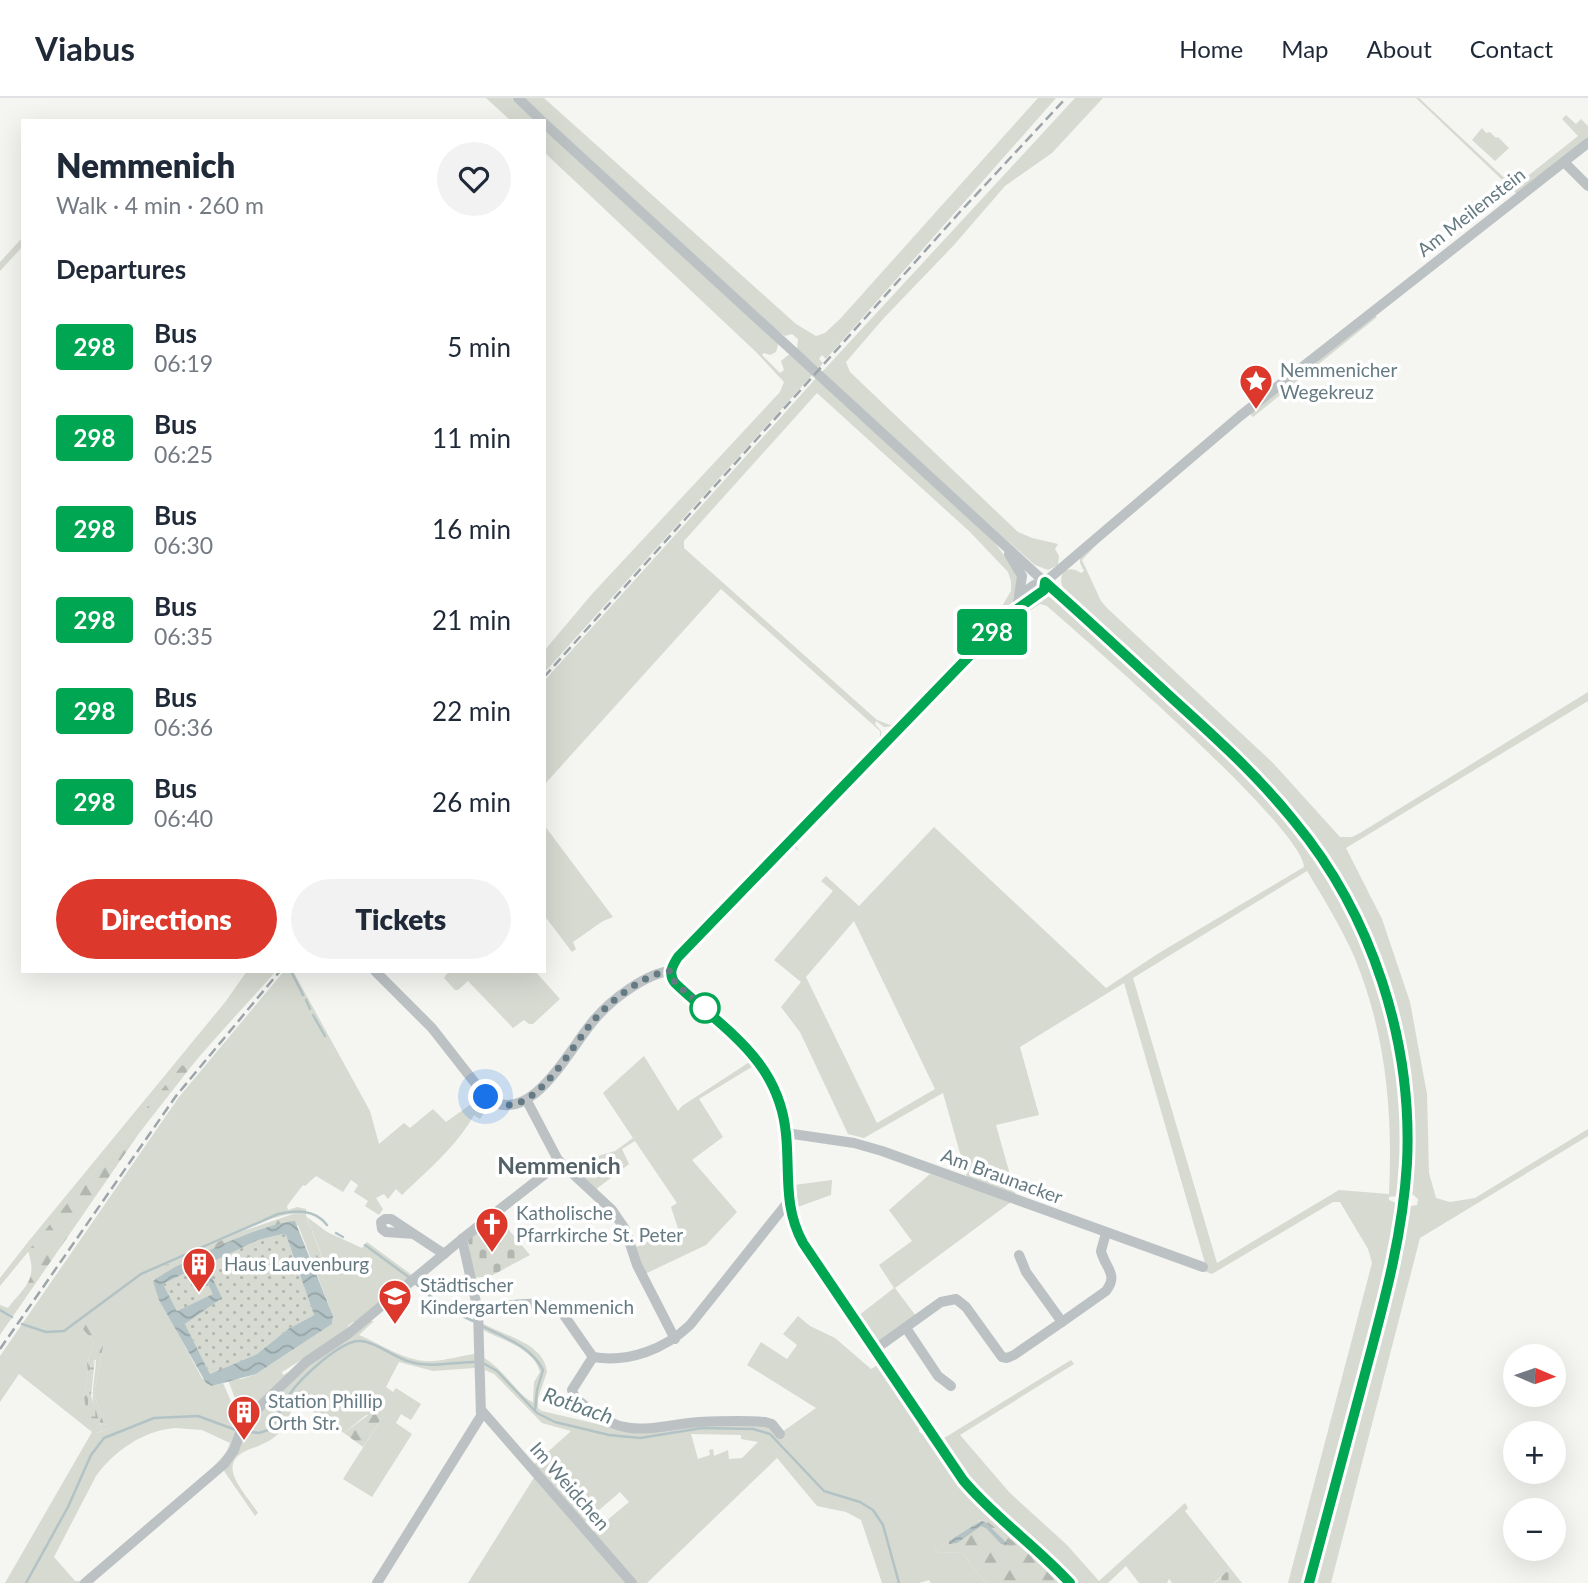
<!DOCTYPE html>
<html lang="en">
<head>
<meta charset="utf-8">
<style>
	body { margin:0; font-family:Lato,sans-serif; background:#f2f2f3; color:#1f2937; height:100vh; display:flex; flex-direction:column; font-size:26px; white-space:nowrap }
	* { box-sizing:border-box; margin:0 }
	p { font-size:23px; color:#747a83 }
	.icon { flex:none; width:38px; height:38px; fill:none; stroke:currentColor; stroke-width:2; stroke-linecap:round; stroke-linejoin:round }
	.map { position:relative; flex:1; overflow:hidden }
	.panel { position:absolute; left:21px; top:21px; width:525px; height:854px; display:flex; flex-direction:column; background:#fff; border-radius:0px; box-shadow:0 7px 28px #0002 }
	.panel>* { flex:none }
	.badge { padding:0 14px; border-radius:5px; font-size:24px; line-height:46px }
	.needle { width:46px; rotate:92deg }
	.buttons { position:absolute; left:1503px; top:1246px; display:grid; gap:14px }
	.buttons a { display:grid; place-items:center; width:63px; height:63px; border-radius:50%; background:#fff; box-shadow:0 7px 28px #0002; font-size:35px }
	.you { position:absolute; width:35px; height:35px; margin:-18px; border:5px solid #fff; border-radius:50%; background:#1a73e8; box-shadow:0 0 0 10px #1a73e833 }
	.map>.badge { position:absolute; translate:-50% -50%; box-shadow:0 0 0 4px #fff }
	h2 { padding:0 35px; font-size:26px; line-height:63px }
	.round { display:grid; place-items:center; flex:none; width:74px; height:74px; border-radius:37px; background:#f2f2f3 }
	.head { display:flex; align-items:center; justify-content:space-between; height:119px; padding:0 35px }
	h1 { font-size:33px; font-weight:800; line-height:52px }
	.action { display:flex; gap:14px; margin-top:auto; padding:14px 35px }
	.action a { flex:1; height:80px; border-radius:42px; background:#dc382b; color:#fff; font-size:28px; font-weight:800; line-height:80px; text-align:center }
	.action a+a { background:#f2f2f3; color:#1f2937 }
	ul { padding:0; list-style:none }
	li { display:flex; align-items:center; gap:21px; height:91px; padding:0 35px }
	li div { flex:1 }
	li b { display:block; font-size:26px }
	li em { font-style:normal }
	li .badge { min-width:77px; font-weight:700; text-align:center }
	header { display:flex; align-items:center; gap:42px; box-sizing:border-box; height:98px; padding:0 35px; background:#fff; border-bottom:2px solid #e0e1e3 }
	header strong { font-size:33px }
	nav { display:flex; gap:38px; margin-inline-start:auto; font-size:24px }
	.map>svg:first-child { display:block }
	.green { fill:#d6dad1; fill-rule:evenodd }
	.forest { fill:url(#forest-firs); fill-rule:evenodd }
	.wetland { fill:url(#wetland-marsh) }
	.cemetery { fill:url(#cemetery-stones) }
	.park { fill:url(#park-dots) }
	.water { fill:url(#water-waves); fill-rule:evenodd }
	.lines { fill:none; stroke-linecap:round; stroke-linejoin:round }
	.stream { stroke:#b3c3c5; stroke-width:2.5 }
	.minor { stroke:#bcc2c4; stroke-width:10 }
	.rail { stroke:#9ca5a9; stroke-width:2.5; stroke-dasharray:10 5; stroke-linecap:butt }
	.line-casing { stroke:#fff; stroke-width:16 }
	.line { stroke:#00a651; stroke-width:10 }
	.walk { stroke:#657a82; stroke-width:7; stroke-dasharray:0 12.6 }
	.stop-dot { fill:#fff; stroke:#00a651; stroke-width:3.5 }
	.labels { text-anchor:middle; stroke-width:7; stroke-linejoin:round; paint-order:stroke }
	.street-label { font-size:19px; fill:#657a82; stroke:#fff }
	.poi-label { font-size:19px; fill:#657a82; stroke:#fff; text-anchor:start }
	.water-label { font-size:21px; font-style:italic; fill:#617b7f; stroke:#fff }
	.quarter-label { font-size:23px; font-weight:bold; fill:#536167; stroke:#fff }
</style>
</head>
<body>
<header>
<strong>Viabus</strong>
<nav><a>Home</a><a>Map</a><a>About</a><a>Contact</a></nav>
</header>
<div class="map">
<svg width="1588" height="1485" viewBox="0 0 1588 1485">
	<defs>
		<pattern id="forest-firs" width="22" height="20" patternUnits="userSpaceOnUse" patternTransform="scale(1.75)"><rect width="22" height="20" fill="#d6dad1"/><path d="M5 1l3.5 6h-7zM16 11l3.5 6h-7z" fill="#b1b6af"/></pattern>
		<pattern id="wetland-marsh" width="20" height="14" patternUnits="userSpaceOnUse" patternTransform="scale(1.75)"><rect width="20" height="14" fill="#d6dad1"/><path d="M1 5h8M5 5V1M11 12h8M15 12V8" fill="none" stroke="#b1b6af"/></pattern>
		<pattern id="cemetery-stones" width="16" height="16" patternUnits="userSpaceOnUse" patternTransform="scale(1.75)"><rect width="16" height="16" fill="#d6dad1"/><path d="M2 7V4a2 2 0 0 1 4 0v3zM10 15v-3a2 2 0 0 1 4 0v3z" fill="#b1b6af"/></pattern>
		<pattern id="park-dots" width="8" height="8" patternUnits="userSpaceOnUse" patternTransform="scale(1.75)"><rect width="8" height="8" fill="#d6dad1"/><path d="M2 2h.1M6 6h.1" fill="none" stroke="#b1b6af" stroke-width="1.8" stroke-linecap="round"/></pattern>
		<pattern id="water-waves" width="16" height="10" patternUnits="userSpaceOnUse" patternTransform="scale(1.75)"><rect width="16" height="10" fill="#b3c3c5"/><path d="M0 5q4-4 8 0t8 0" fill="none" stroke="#95a3a5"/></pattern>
	</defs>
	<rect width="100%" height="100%" fill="#f5f5f2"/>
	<g class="green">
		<polygon points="486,0 512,0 537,23 511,23"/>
		<polygon points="524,0 544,0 796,226 816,238 825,235 840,221 1038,0 1056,0 826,261 822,257 819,261 823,265 819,270 797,251 798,241 792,236 785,238 779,234"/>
		<polygon points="1075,0 1103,0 1052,55 1005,88 954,147 883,221 846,264 850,274 1018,434 1032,440 1058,446 1055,451 1059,458 1058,467 1048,472 1035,467 1002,438 822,274"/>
		<polygon points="1416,0 1419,0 1514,89 1578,38 1562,21 1566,17 1576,26 1581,21 1588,28 1588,43 1518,97"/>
		<polygon points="544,29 777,243 778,247 776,254 770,257 764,255 762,257 780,275 784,272 781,263 788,257 792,257 813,276 544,575 544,553 592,496 780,294 784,284 756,254 544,54"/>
		<polygon points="1482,30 1486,35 1490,34 1496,40 1498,39 1509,50 1495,63 1472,42"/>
		<polygon points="23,139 23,148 0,173 0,164"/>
		<path d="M1370,212l7,7 -124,100 -3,-3 -153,130 -15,16 19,41 6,7 166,155 67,74h12l8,-4 228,-141v9l-242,147 36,71 28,83 17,92 2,79 7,25 14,4 25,-4 113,-69v7l-168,102 -89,345h-18l94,-374 4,-3 6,-1 1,-6 -8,-7 1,-26 -27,-189 -82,-152 -236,-232c-11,-15 -2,-31 15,-20l3,-2 -4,-8v-5z"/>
		<path d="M817,279l178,166 24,32 -3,23 -16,20 -104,108 -12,1 -8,-6 -1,3 6,7v11l-200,206 -2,-1 201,-207v-9l-159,-142 -177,196v-104zM817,295l153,139 38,40 3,9v10l-13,22 -90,99 -10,9 -8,4 -13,-5 -193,-172v-7z"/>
		<path d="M1042,498l8,1 9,5c42,38 84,76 126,114 33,30 69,61 98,96 68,84 116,192 119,300 1,20 6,68 -5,84l-8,1v3l9,4 -9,63 -84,316h-17l84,-320 -4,-14 -28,-47h-7l-121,72 -11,-4 4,-7 -81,-280 -104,64 19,68 -43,10 20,71 -49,-18 -24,-85 -79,45 -16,-4 -48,-102 -19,-25 20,-25 -27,-22 59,-69 -12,-10 5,-5 33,30 75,-79 172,161 53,-35 145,-86c-2,-40 -216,-225 -257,-261l-7,-2 -25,16 -18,17 -200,207 -1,2 3,5 -4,-3 1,-7 207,-213zM1307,773c17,28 34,56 47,85 32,77 39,156 35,238l-50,-4 -122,73 -84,-285zM854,823l81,168 -58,34 -71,-146z"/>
		<polygon points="544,727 613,819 603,823 573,844 576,851 572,854 544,817"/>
		<path d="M247,873h29c-29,33 -58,63 -86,97l-8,-3 -182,221v-8l28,-36 198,-241z"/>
		<path d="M284,873h9l77,140 9,33 25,-21 6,5 23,-19 13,13 35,-25 8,8 -9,14 -6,-4c-17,31 -46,55 -72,80l-6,-6 -8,10 -4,-5 -8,4 7,11 -4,6 -14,-9 3,-5 -14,-9 4,-7 -7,-5 -8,12 -27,-16 -11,10 -2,-1 -16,21 1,4 9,-3 9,2v6c-27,-11 -126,47 -158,58l6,7 6,20 42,78 10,8 11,-3 18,41 -17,36 -143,123h-76l87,-151 -73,-58 -19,28v-46l179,-259zM81,1229l22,20 -9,47 10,30 10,3 -17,6 -13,-35 4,-23 -1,-12 7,-21zM175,1330l27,2 28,13 -4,10 -14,15 -132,113h-5l-21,-24 42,-81c19,-26 47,-45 79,-48z"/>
		<polygon points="449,873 535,873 560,901 533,926 529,926 524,922 513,930 468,883 458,892 455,892 444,880"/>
		<polygon points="644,958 678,1013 682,1008 751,963 755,967 699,1001 723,1039 692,1062 737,1114 706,1147 645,1176 634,1150 678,1130 671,1109 677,1105 635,1043 622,1051 629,1066 595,1092 570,1066 615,1053 633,1040 603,995"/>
		<polygon points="930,1076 1011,1104 895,1190 916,1218 877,1246 858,1218 894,1190 879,1167 912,1143 889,1112"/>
		<polygon points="832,1082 831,1097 795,1110 794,1087"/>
		<polygon points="307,1119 327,1134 362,1150 367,1144 412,1177 355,1226 353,1224 348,1228 349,1232 282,1274 283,1277 289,1274 244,1318 238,1308 228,1282 242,1281 256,1276 332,1226 333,1218 313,1166 323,1161"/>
		<path d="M798,1218l12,10 25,12 36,31 7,-4 41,62v5l5,3c19,27 37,55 61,78 25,24 53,44 76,70h-3l-26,-27 -52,-36 -45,30 3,3 24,-1 21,28 6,3h-58l-2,-3 -10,3h-37l-21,-63 -15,-8 -29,-6 -40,-48 -130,125h-179l67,-107 -6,-7 42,-38 -29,-8 -48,-49 -9,-4 -1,-12c18,9 36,40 49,44l1,-20 6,-10c-7,-25 -39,-32 -59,-43v-7c21,14 63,20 66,50l-9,26v10l4,3 85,20 146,-12 9,13 34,-24 -69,-43 14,-23 26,17 10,-14 -14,-11zM691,1336l50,1v4l17,3 -16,16 -13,1 -1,-9 -14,6 -1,-7 -4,1 1,5 -12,4zM620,1394l9,10 -36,30 -9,-9z"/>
		<path d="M370,1223h4l-15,14c24,10 48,28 75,26 13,-1 27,-5 40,-7l3,2 -2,12 -42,3 -34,-9 -13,25 7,5 3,-4 25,16 -10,16 -10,-6 -5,9 16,11 -40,63 -29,-18 40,-63 -17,-1 -22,18 -47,-33c-6,11 -11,25 -19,34 -7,7 -19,12 -28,15 -37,14 -6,42 8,64l-3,3 -31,-45 22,-46 60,-59z"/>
		<polygon points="1071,1262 1074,1266 960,1337 1010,1395 1067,1447 1099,1483 1185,1405 1188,1410 1185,1413 1230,1470 1214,1485 1172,1485 1169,1481 1167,1485 1139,1485 1126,1468 1108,1485 1075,1485 972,1387 941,1342"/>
	</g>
	<g class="forest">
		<path d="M182,967l8,3 -50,64 -140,203v-30l8,3c17,-22 30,-28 20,-57z"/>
		<polygon points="299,1114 306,1117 323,1162 313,1166 298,1127 207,1154 154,1182 148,1175 240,1134"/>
		<path d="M84,1223l18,14 1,12 -9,47 10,30 11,3 -19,6 -9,-19 -3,-17 4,-22 -1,-12 7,-21 -13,-15zM94,1262h2c-1,23 -9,42 5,64l-1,4c-22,-22 -4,-39 -10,-61l3,-2z"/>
		<polygon points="371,1315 383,1318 363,1349 344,1335"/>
		<polygon points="984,1421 1032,1458 1058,1485 989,1485 983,1482 962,1454 938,1455 935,1452 974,1425"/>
	</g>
	<path class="wetland" d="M95,1260l-4,38 10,30 -2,2c-22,-24 -3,-40 -9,-61l3,-2z"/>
	<g class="cemetery">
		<polygon points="497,1118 530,1157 491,1178 473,1180 468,1142"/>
		<polygon points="1230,1470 1242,1485 1214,1485 1215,1485"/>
	</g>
	<g class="park">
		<polygon points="283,1136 286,1137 314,1217 288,1231 257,1256 210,1276 185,1226 221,1200 206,1167 258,1142"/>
		<polygon points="199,1168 214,1196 177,1213 163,1186"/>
	</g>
	<g class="water">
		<path d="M295,1123l38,95 -1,8 -76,50 -44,12 -6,-3 -47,-83 -6,-19c23,-18 114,-59 142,-60zM283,1136l3,1 28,80 -26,14 -31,25 -47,20 -25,-50 37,-26 -16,-33 52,-25zM199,1168l14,28 -36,17 -14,-27z"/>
		<polygon points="981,1423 985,1424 1009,1447 1001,1446 986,1430 981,1428 957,1445 949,1446 949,1443"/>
	</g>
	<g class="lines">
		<g class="stream">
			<polyline points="291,873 303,897"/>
			<polyline points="306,902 310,911"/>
			<polyline points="313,917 325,938"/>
			<polyline points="336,1135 343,1139"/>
			<polyline points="365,1147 410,1180"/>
			<polyline points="415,1185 443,1209 473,1223"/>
			<polyline points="0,1212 12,1219"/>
			<path d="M22,1226l24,8 18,-1 77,-57 137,-60c18,-4 37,-5 49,11"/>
			<path d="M482,1228c23,12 49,20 61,44l-6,20 -2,21"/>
			<polyline points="483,1265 497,1273 537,1315 555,1324 609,1337 640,1340 702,1330 753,1331 770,1336 824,1393 860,1404 873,1412 883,1427 899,1485"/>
			<path d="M243,1333l16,2 12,-4c7,-11 10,-23 18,-34 11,-16 52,-56 72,-54 18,2 33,17 50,21 21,6 44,0 65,0"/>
			<polyline points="26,1485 68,1409 91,1357 104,1340 154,1320 198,1318 236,1332"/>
		</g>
		<g class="minor">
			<polyline points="518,0 542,23"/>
			<path d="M544,25l684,627c25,25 50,50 72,78 73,94 112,213 107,332 -3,73 -23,143 -42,213 -19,70 -37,140 -56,210"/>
			<polyline points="1564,64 1588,88"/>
			<polyline points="1009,456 1022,478 1019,498"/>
			<path d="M1045,484l-1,8 -34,24 -332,343c-9,11 -9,20 1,30 48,40 101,79 107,147 4,38 -3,74 17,109l160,237c33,38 73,66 107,103"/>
			<path d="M1018,503c8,-10 14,-18 27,-19l195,-166 348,-273"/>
			<path d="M375,873l57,57 54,69c44,35 85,-52 109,-78 16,-19 51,-46 76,-48"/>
			<polyline points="786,1035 854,1045 882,1053 1203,1169"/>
			<polyline points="558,1062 612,1112 625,1131 637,1167 675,1241"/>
			<polyline points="414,1136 386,1134 382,1131 381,1124 385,1121 391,1121 444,1156"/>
			<path d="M478,1213c19,-4 67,-14 83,0l32,46"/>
			<path d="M1062,1224l44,-31c13,-17 -1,-23 -5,-40l5,-18"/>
			<polyline points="906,1230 938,1278 951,1288"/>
			<polyline points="874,1252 941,1204 956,1201 966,1209 1002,1259 1007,1260 1014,1257 1062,1224 1026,1174 1019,1157"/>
			<path d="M593,1259l-21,33c2,8 7,11 13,16 41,35 67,20 114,16 22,-1 44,-2 66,0l7,2 8,10"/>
			<path d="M593,1259c36,6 72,-8 97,-32l98,-123"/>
			<polyline points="482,1313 632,1485"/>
			<polyline points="85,1485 224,1366 234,1352 244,1324 306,1264 349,1235 462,1141 554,1069 558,1062 527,1003"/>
			<polyline points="377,1485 481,1318 478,1213 462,1141"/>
		</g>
		<g class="rail">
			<polyline points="544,579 959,115 1066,0"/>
			<polyline points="0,1251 176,998 280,873"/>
		</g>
	</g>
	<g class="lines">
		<defs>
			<path id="line" d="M1070,1485c-34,-37 -75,-65 -107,-103l-160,-237c-20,-36 -13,-71 -17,-109 -7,-75 -62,-104 -111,-151 -7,-9 -3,-17 3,-26l332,-343 34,-24 1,-8c43,38 85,77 128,117 42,38 85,77 121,122 78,94 119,220 113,342 -4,70 -22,136 -40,203 -19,72 -39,145 -58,217"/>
		</defs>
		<use href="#line" class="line-casing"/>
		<use href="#line" class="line"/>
		<path class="walk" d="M486,999c43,35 85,-52 109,-78 16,-19 52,-47 76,-48l4,12 30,25"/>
	</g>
	<defs>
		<symbol id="sight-pin" viewBox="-11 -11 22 30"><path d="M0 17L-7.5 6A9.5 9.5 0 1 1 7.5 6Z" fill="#dc382b" stroke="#fff"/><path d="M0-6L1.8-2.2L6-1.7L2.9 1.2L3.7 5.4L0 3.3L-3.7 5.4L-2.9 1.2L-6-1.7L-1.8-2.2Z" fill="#fff"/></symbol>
		<symbol id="church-pin" viewBox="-11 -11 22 30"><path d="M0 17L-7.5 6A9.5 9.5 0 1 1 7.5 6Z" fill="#dc382b" stroke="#fff"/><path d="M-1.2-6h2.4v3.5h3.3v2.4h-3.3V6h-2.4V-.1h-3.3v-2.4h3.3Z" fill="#fff"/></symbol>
		<symbol id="building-pin" viewBox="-11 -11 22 30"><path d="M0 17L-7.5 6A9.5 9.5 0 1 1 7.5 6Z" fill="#dc382b" stroke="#fff"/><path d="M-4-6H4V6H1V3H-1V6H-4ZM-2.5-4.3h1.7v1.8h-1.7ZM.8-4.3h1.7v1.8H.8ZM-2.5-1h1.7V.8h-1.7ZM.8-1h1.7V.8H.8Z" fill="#fff"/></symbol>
		<symbol id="school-pin" viewBox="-11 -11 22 30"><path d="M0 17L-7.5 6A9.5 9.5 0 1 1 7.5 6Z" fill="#dc382b" stroke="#fff"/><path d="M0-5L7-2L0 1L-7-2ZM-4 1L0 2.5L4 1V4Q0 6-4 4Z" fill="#fff"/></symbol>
	</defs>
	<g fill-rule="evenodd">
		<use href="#sight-pin" x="1237" y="264" width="38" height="52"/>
		<use href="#church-pin" x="473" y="1107" width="38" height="52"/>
		<use href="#building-pin" x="180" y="1147" width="38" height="52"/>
		<use href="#school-pin" x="376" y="1179" width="38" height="52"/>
		<use href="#building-pin" x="225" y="1295" width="38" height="52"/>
	</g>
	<circle class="stop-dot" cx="705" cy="910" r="14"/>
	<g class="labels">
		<g class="street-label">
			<text transform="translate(1471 114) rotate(-38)" y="7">Am Meilenstein</text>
			<text transform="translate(1002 1078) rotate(20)" y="7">Am Braunacker</text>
			<text transform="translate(570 1388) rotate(49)" y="7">Im Weidchen</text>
		</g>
		<g class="poi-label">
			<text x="1280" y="279">Nemmenicher<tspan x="1280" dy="22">Wegekreuz</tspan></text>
			<text x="516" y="1122">Katholische<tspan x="516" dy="22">Pfarrkirche St. Peter</tspan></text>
			<text x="224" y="1173">Haus Lauvenburg</text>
			<text x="420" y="1194">Städtischer<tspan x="420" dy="22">Kindergarten Nemmenich</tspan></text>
			<text x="268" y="1310">Station Phillip<tspan x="268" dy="22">Orth Str.</tspan></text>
		</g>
		<g class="water-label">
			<text transform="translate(578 1308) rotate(19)" y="7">Rotbach</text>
		</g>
		<g class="quarter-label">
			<text x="559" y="1076">Nemmenich</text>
		</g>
	</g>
</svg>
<div class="buttons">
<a><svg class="needle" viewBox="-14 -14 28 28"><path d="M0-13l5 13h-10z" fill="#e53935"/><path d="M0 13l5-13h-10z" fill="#747a83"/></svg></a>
<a>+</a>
<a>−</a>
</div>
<div class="you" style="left:486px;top:999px"></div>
<b class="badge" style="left:992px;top:534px;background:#00a651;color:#fff">298</b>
<section class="panel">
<div class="head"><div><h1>Nemmenich</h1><p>Walk · 4 min · 260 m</p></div><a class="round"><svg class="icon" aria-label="heart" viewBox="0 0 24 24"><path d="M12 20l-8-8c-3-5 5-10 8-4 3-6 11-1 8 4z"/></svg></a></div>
<h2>Departures</h2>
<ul>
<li><span class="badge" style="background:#00a651;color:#fff">298</span><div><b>Bus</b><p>06:19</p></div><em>5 min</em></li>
<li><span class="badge" style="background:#00a651;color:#fff">298</span><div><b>Bus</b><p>06:25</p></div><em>11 min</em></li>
<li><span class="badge" style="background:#00a651;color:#fff">298</span><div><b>Bus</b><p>06:30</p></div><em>16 min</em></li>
<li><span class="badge" style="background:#00a651;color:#fff">298</span><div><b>Bus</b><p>06:35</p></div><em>21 min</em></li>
<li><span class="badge" style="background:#00a651;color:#fff">298</span><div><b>Bus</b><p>06:36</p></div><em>22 min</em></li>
<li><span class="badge" style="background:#00a651;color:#fff">298</span><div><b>Bus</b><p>06:40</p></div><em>26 min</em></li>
</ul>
<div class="action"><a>Directions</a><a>Tickets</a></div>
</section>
</div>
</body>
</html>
